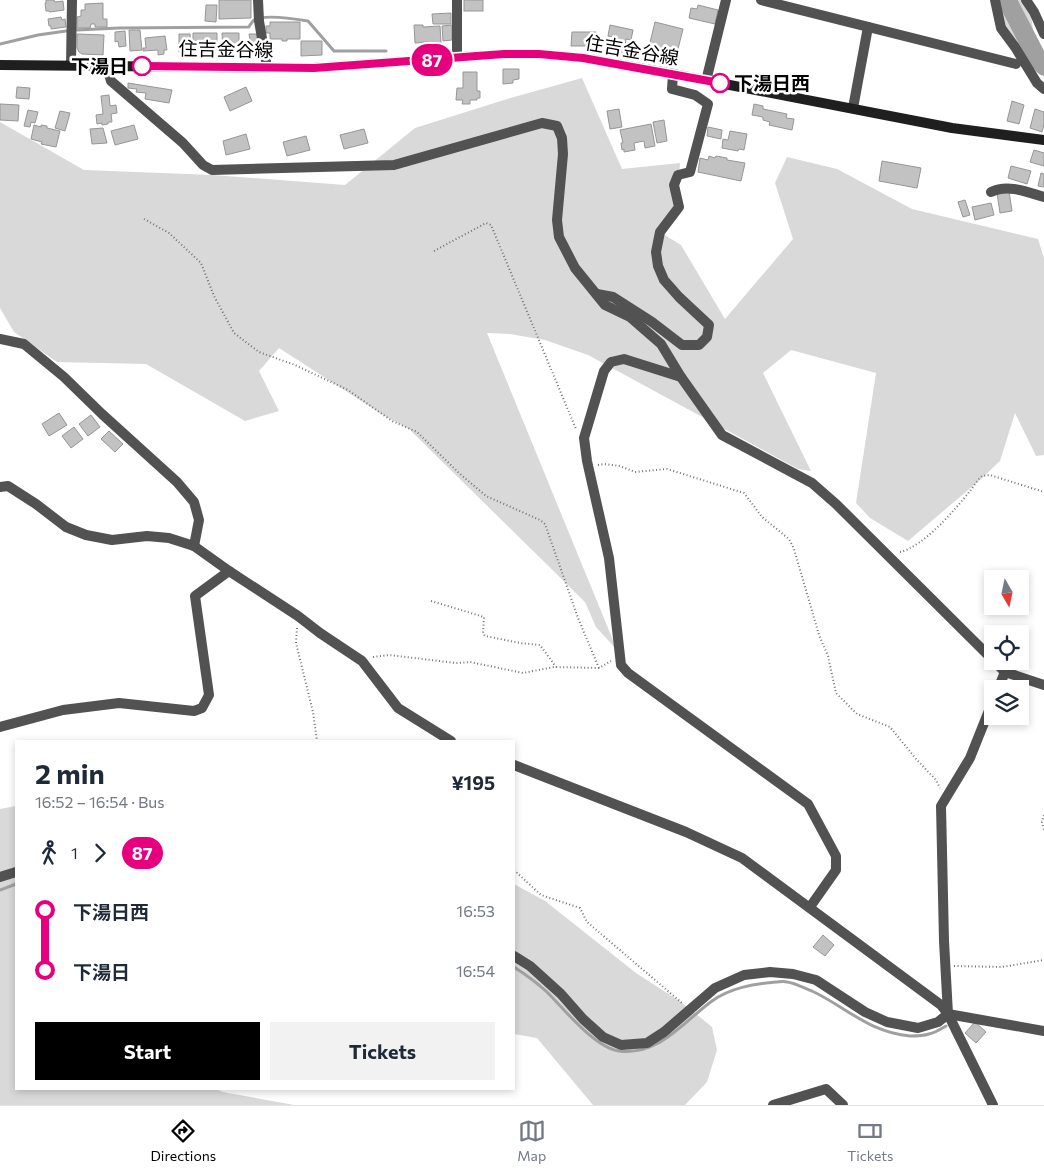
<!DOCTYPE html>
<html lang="en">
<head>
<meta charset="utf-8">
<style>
	body { margin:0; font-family:Commissioner,"Noto Sans JP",sans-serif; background:#f2f2f3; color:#1f2937; height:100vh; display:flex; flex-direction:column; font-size:19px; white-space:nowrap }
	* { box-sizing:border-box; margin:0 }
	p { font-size:16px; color:#747a83 }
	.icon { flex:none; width:28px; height:28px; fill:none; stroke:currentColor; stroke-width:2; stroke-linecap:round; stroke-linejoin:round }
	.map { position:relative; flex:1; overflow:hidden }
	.side { position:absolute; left:15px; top:740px; width:500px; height:350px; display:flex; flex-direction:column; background:#fff; border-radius:0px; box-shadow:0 2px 8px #0003 }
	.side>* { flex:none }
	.badge { padding:0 10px; border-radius:16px; font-size:18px; line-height:32px }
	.needle { width:32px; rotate:171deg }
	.buttons { position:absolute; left:984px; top:570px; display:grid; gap:10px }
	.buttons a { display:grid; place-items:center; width:45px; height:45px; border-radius:0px; background:#fff; box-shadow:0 2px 8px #0003; font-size:25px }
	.map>.badge { position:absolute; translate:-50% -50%; box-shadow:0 0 0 2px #fff }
	.legs { display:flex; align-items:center; gap:8px; height:55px; padding:0 20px; font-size:16px }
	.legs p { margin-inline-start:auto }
	.head { display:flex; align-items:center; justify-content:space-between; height:85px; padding:0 20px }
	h1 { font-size:28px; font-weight:700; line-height:38px }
	.primary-button { display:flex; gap:10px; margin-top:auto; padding:10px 20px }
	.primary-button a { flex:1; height:58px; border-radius:0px; background:#000; color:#fff; font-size:20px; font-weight:700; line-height:58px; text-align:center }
	.primary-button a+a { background:#f2f2f3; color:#1f2937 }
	ul { padding:0 20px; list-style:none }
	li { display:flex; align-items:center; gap:18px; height:60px; font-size:19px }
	li i { display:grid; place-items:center; width:8px; height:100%; margin:0 6px; background:currentColor }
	li i::after { content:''; width:12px; height:12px; margin:-6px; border:4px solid; border-radius:50%; background:#fff }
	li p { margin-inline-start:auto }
	li:first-child i { background:linear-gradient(#0000 50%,currentColor 0) }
	li:last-child i { background:linear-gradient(currentColor 50%,#0000 0) }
	.tabs { display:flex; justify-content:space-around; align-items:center; height:70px; border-top:1px solid #e0e1e3; background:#fff; font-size:14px; color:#747a83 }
	.tabs a { display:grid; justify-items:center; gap:2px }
	.tabs .current { color:#000 }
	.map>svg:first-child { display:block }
	.green { fill:#d9d9d9 }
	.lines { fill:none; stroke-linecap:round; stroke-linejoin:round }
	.stream { stroke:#a0a0a0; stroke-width:3 }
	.river { stroke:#a0a0a0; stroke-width:19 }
	.building { fill:#c2c2c2; stroke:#969696 }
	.path { stroke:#747474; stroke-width:2; stroke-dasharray:1 2.5; stroke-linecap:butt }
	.street { stroke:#525252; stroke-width:10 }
	.secondary { stroke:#1f1f1f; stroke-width:10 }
	.line-1-casing { stroke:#fff; stroke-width:11 }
	.line-1 { stroke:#e6007e; stroke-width:8 }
	.stop-1-dot { fill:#fff; stroke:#e6007e; stroke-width:2.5 }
	.labels { text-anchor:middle; stroke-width:5; stroke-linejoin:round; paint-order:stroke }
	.street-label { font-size:19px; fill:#000; stroke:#fff }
	.stop-label { font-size:19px; font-weight:bold; fill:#000; stroke:#fff; text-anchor:end }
</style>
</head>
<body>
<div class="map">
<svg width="1044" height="1105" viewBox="0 0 1044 1105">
	<rect width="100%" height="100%" fill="#fff"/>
	<g class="green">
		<polygon points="999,0 1021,0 1031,14 1035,47 1044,57 1044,77 1030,63 1005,27"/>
		<polygon points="582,78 622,169 680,163 677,201 660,232 681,245 725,319 793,239 775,183 787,157 837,169 912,209 1038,239 1044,258 1044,455 1036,456 1015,413 1000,461 981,479 908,541 870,518 856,503 876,373 791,350 763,373 811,471 798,469 588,355 545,340 510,334 487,333 617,650 596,627 585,602 409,429 383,415 279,348 259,371 279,411 245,421 146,364 57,362 14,332 0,308 0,122 84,170 213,175 345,185 415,128 504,100"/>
		<polygon points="16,806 16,1089 215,1089 223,1092 294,1105 0,1105 0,809"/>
		<polygon points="514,884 545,901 636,973 681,1002 712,1027 717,1050 707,1082 685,1105 593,1105 537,1038 514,1034"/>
	</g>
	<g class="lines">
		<g class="stream">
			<path d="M77,30l42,-2 130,-1c0,-1 4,-6 5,-7 10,-6 42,-1 54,1l26,30h52"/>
			<polyline points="0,44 38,35 66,31"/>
			<polyline points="0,890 16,884"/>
			<path d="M514,967c11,7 23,16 33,25 17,17 48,56 72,59 40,5 63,-28 93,-50 18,-13 41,-17 64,-19 3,0 8,-1 11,0 8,1 17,6 25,9 34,16 58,42 98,45 7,0 13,0 19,-2 6,-1 12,-5 17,-8"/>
		</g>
		<polyline class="river" points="1007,0 1037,58 1044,66"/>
	</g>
	<g class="building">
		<polygon points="46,0 54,0 55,2 63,1 64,10 50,12 49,11 46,11 45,3 46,3"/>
		<polygon points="219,0 251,0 251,18 219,19"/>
		<rect x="464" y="0" width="19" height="11"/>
		<polygon points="103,3 103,19 107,19 107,27 95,27 95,24 91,24 90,28 77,28 77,17 81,16 81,10 85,10 85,4"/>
		<polygon points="206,5 217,5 216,22 205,21"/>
		<polygon points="698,5 718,10 715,24 689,18 691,8 697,9"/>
		<polygon points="451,13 451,24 433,24 432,14"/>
		<polygon points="61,17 62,20 65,19 66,27 51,29 51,26 49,26 48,19"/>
		<polygon points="270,22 300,22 300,39 287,39 287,41 282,41 282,39 270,39 270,33 266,33 266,26 270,26"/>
		<polygon points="655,22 683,29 674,65 667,63 669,57 648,51"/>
		<polygon points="414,25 423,25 423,27 440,26 441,43 429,44 428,42 415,43"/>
		<polygon points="452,25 452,40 443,41 442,26"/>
		<polygon points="610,25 633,30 631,40 626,39 625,46 639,48 637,58 614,54 617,38 608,36"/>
		<polygon points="129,30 140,30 142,50 130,51"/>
		<polygon points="125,31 126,46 119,47 118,41 115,42 115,32"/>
		<polygon points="572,32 596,32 596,46 571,46"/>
		<polygon points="193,33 217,33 217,49 212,49 212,51 205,51 205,49 193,49"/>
		<polygon points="222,33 239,33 239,52 223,52"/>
		<polygon points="77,34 104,35 103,55 82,54 79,52 77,48"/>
		<polygon points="179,34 190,34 191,52 179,52"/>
		<polygon points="249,34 257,34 258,52 250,52 250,44 246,44 246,41 250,40"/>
		<polygon points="165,36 167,50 164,50 164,54 158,55 158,50 143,51 143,48 146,48 145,38"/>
		<polygon points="301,41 322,41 322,55 301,56"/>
		<polygon points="503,69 519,69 519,79 513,80 513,83 503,84"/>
		<polygon points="463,72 477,72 477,91 480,91 480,98 477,98 477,100 470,100 470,104 462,104 463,100 456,100 457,88 463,88"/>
		<polygon points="128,83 172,90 169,103 145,99 146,93 136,92 137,89 128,88"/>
		<polygon points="17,87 30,88 29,99 16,98"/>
		<polygon points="246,87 252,101 230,111 224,97"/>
		<polygon points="109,95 110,106 116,105 117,113 111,114 112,122 108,122 108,124 102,125 102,123 97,124 96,115 103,114 101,96"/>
		<polygon points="1012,101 1024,105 1019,124 1007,121"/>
		<polygon points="0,104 19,105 18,121 0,120"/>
		<polygon points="754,104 763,106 763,109 787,114 786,118 794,119 792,130 769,125 770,122 763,120 763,117 752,115"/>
		<polygon points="619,109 622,127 610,129 607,111"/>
		<polygon points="1035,109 1044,112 1044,124 1042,132 1030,128"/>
		<polygon points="28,110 38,112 35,123 31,122 30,127 24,126"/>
		<polygon points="60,111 70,113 65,131 55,128"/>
		<polygon points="664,120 667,141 657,143 653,122"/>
		<polygon points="651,124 655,146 645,148 644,141 634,143 635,150 624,152 624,149 622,150 621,143 623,143 620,130"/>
		<polygon points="34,125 41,127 41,125 47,126 47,128 60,131 56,147 41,144 42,142 31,139"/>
		<polygon points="134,125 138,139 115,145 111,131"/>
		<polygon points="708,127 722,130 721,139 707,136"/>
		<polygon points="103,128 107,143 92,144 90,129"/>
		<polygon points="364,129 368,143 344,149 340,135"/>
		<polygon points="730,131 747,134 744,150 739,149 738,151 722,148 723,139 728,140"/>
		<polygon points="246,134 250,149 226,155 223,141"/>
		<polygon points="306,136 310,150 287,156 283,142"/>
		<polygon points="1034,150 1044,153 1044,166 1030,162"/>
		<polygon points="709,156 715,158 716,156 727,158 727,160 745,163 741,181 698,172 700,158 708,160"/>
		<polygon points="882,161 921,168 917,188 879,181"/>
		<polygon points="1011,166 1031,171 1027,184 1008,178"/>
		<polygon points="1041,173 1044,174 1044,187 1038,186"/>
		<polygon points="1009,191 1012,211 1000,213 997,193"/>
		<polygon points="965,200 970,215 963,217 958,202"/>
		<polygon points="991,203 994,215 975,220 972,207"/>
		<polygon points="59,413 67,425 49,436 42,424"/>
		<polygon points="91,415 100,427 88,436 79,424"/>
		<polygon points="74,427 83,439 71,448 62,436"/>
		<polygon points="109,431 123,444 115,452 101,439"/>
		<polygon points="823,935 834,945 825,956 813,947"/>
		<polygon points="975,1022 986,1032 976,1043 965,1033"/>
	</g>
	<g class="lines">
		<g class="path">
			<polyline points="144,219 169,233 201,263 214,296 234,333 259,352 295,365 348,390 392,421 417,432 459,473 486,496 540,520 545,524 578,618 599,668"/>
			<polyline points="434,251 486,223 491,225 576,429"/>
			<polyline points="598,465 604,464 620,466 635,472 667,469 744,493 762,517 789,539 794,549 819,635 828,656 836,693 857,714 890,727 917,760 936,780 940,788"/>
			<path d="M900,552c24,-6 54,-41 70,-61 4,-5 7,-11 12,-15l8,-1 54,17"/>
			<polyline points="431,601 484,617 483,633 485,636 520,643 540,645 556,667"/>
			<polyline points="297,628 296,643 313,712 317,741"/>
			<polyline points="373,657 389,655 456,663 470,662 523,673 554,667 599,668 611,661"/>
			<polyline points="1044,815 1042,822 1044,830"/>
			<polyline points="514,870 541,895 580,908 587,922 682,1003"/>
			<polyline points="954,966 1002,967 1044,960"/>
		</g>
		<g class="street">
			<polyline points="258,0 259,21 267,67"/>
			<polyline points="761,0 1016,64"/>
			<polyline points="995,0 1001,28 1015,47 1037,83 1044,89"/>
			<polyline points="1026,0 1034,12 1044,34"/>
			<polyline points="457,58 457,0"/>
			<polyline points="71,65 72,0"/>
			<polyline points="106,65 111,81 183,143 203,165 212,170 394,165 542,123 557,126 562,138 563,154 557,220 559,237 575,268 605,305 630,317 661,344 681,377 722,435 812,483 836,504 992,659"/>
			<polyline points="706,81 726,0"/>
			<polyline points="853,108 868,27"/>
			<path d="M991,192c17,-8 36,0 53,5"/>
			<polyline points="597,294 613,297 652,322 682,345 699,345 707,337 709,325 679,297 664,280 658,266 656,252 660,232 679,207 674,185 678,175 690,172 708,104 695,95 672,89 673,74"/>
			<polyline points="0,339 24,344 64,377 102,414 177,482 194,502 199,520 194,546"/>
			<polyline points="681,377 624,359 611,362 604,371 584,438 587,461 609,558 621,665 628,673 808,804 836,856 836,870 810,907"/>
			<polyline points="0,487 8,486 36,504 66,527 86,535 112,540 147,536 169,538 194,546 229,571 298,616 320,633 362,661 398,708 451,741"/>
			<polyline points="994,661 1005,672 1044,685"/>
			<polyline points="998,689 1005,672"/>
			<polyline points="0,727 63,710 119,703 194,711 202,708 209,695 195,596 229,571"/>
			<polyline points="514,765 686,832 742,858 941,1005 948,1014 993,1105"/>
			<polyline points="0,877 16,872"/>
			<polyline points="514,956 530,966 561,994 583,1019 603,1037 621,1045 647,1043 664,1032 715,988 744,975 770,972 793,974 816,980 865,1012 887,1022 918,1028 938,1022 948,1014 1044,1031"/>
			<polyline points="948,1014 944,941 941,806 970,758 992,703"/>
			<polyline points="773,1105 826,1089 843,1105"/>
		</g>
		<polyline class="secondary" points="0,65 313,68 504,54 539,54 583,58 673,74 952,128 1044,140"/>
	</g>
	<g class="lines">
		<defs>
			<polyline id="line-1" points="142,66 314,68 504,54 539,54 583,58 720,83"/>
		</defs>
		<use href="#line-1" class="line-1-casing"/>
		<use href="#line-1" class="line-1"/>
	</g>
	<g class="stop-1-dot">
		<circle cx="142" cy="66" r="9"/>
		<circle cx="720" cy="83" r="9"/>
	</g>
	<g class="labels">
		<g class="street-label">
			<text transform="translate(226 49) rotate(1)" y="7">住吉金谷線</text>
			<text transform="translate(632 50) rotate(10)" y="7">住吉金谷線</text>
		</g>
		<g class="stop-label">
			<text x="128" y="73">下湯日</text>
			<text x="734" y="90" text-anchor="start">下湯日西</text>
		</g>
	</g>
</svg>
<div class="buttons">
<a><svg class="needle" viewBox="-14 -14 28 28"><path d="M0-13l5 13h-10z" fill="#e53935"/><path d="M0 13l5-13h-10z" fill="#747a83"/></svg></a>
<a><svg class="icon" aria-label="locate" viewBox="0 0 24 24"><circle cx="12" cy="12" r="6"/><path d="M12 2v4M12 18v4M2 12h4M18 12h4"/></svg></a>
<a><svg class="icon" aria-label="layers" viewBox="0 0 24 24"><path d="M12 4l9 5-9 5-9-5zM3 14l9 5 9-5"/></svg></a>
</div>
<b class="badge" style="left:432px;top:60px;background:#e6007e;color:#fff">87</b>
<section class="side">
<div class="head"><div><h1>2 min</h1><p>16:52 – 16:54 · Bus</p></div><b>¥195</b></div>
<div class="legs"><svg class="icon" aria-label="walk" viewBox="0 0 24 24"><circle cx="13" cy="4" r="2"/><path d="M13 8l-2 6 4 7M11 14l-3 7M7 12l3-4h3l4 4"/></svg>1<svg class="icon" aria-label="forward" viewBox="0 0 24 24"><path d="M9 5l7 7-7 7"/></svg><b class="badge" style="background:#e6007e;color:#fff">87</b></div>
<ul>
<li><i style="color:#e6007e"></i><b>下湯日西</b><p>16:53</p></li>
<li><i style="color:#e6007e"></i><b>下湯日</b><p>16:54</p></li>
</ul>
<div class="primary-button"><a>Start</a><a>Tickets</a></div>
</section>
</div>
<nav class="tabs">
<a class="current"><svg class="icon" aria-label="directions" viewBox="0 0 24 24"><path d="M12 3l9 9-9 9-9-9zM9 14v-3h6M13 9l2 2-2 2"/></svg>Directions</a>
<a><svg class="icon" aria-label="map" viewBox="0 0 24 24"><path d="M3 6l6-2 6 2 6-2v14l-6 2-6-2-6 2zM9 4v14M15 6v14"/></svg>Map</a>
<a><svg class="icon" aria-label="tickets" viewBox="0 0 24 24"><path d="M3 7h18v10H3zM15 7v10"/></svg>Tickets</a>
</nav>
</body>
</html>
